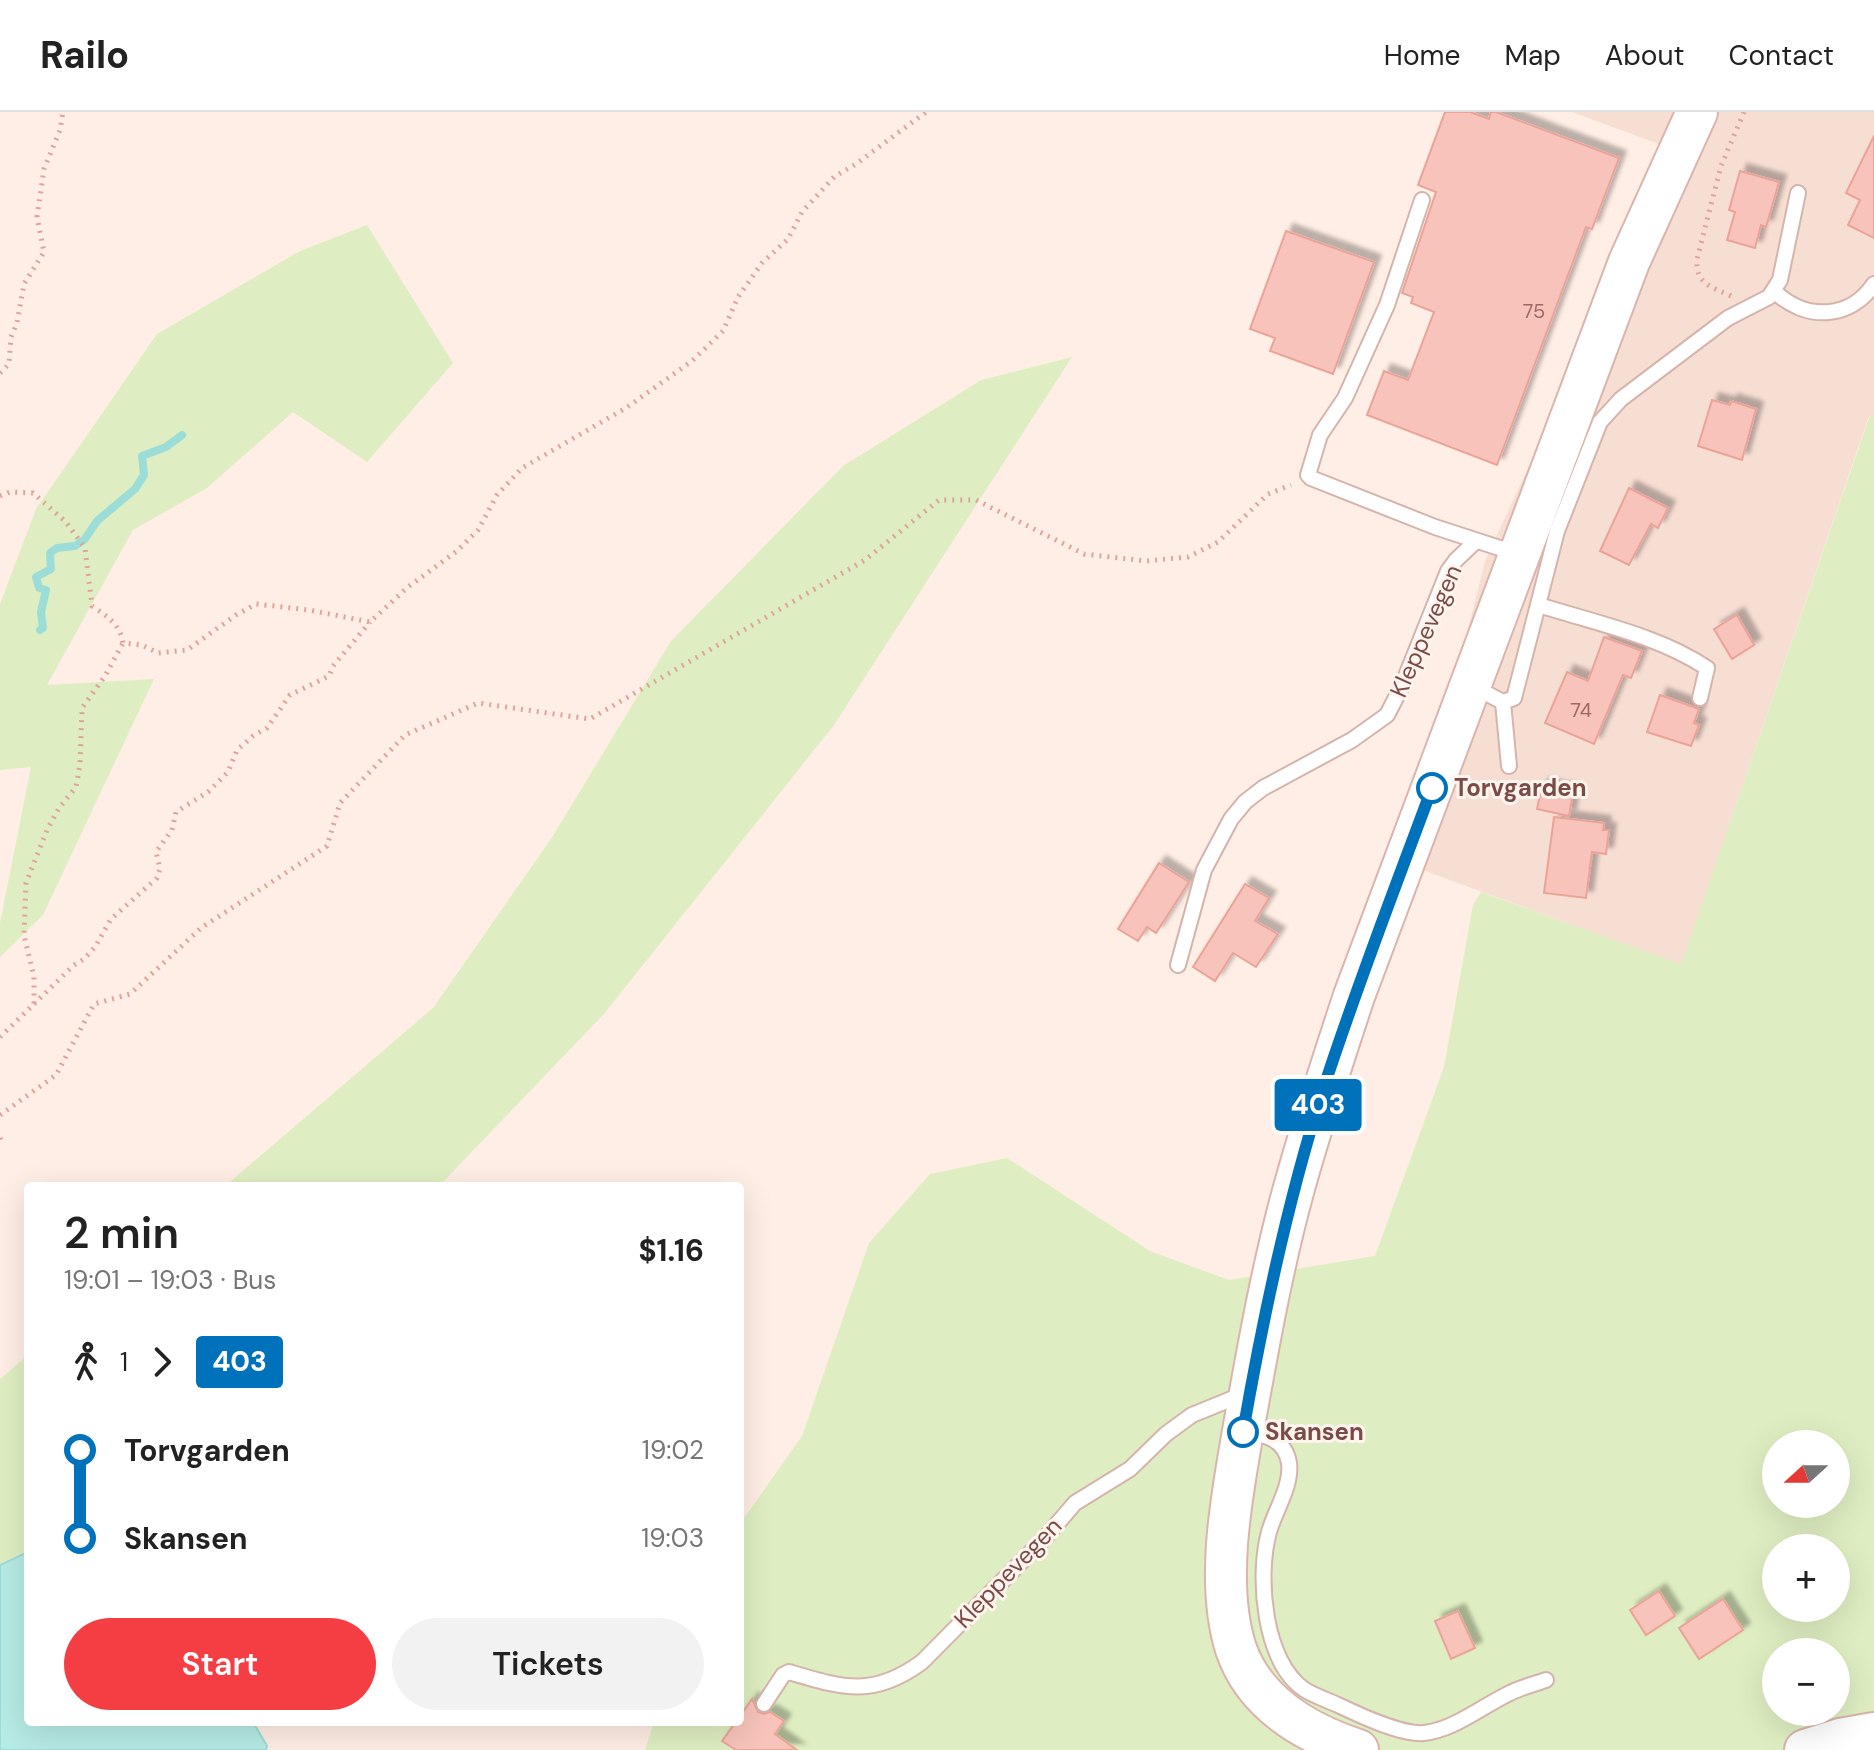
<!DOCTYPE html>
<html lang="en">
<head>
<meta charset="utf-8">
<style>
	body { margin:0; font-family:"DM Sans",sans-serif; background:#f2f2f2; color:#222; height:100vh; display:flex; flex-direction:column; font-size:30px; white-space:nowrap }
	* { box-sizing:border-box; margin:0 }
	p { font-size:26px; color:#767676 }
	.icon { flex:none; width:44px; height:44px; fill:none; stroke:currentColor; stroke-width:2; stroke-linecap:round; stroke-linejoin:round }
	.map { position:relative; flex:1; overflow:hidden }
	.sheet { position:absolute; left:24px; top:1070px; width:720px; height:544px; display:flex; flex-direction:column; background:#fff; border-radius:8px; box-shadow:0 8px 32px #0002 }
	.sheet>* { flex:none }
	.badge { padding:0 16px; border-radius:6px; font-size:28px; line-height:52px }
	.needle { width:52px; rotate:249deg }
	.fabs { position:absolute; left:1762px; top:1318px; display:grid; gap:16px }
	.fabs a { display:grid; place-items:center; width:88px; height:88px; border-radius:50%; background:#fff; box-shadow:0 8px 32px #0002; font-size:40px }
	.map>.badge { position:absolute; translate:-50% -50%; box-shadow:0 0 0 4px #fff }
	.legs { display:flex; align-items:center; gap:12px; height:88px; padding:0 40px; font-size:26px }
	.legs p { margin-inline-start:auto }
	.headline { display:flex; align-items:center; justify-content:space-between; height:136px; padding:0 40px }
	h1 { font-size:44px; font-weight:600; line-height:60px }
	.primary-button { display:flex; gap:16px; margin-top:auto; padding:16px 40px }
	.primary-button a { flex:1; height:92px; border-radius:48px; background:#f53e43; color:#fff; font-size:32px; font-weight:600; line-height:92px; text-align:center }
	.primary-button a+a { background:#f2f2f2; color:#222 }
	ul { padding:0 40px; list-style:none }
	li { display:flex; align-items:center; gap:28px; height:88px; font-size:30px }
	li i { display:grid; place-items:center; width:12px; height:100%; margin:0 10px; background:currentColor }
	li i::after { content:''; width:20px; height:20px; margin:-10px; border:6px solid; border-radius:50%; background:#fff }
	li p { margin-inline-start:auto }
	li:first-child i { background:linear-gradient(#0000 50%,currentColor 0) }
	li:last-child i { background:linear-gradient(currentColor 50%,#0000 0) }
	header { display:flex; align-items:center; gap:48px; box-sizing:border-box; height:112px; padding:0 40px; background:#fff; border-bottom:2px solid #e0e0e0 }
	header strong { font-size:38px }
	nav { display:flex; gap:44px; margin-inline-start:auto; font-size:28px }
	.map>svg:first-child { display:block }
	.residential { fill:#f7ded3 }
	.green { fill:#dfeec2; fill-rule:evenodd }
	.water { fill:#b7ebe5; stroke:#9cded7; stroke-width:2 }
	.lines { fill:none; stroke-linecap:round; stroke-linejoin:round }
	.stream { stroke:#9cded7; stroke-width:8 }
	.building { fill:#f7c3ba; stroke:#eba398; stroke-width:2; filter:url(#shadow) }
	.lane-casing { stroke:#d5b4ac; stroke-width:18 }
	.secondary-casing { stroke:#dab5ac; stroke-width:44 }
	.path { stroke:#dda59c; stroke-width:5; stroke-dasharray:2 6; stroke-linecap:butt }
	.lane { stroke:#fff; stroke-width:14 }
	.secondary { stroke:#fff; stroke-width:40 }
	.line-1-casing { stroke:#fff; stroke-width:18 }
	.line-1 { stroke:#0072bc; stroke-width:12 }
	.stop-1-dot { fill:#fff; stroke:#0072bc; stroke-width:4 }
	.labels { text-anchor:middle; stroke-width:6; stroke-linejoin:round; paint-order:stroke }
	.number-label { font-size:20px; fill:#9a6a64 }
	.street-label { font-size:24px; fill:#7b4c47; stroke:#fff4ee }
	.stop-label { font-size:24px; font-weight:bold; fill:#7b4c47; stroke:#fff4ee; text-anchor:start }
</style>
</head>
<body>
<header>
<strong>Railo</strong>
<nav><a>Home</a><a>Map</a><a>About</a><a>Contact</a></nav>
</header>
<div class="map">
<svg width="1874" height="1638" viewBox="0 0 1874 1638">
	<defs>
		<filter id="shadow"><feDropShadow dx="7" dy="-7" stdDeviation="2" flood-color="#0004"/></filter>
	</defs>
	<rect width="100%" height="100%" fill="#ffeee5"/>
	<polygon class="residential" points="1572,0 1874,0 1874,303 1869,304 1681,853 1409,753 1485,449 1675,38"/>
	<g class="green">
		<polygon points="367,113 453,251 367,350 293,300 207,376 133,418 47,573 154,567 43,803 0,845 0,811 31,655 0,658 0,492 36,397 157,222 300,139"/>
		<polygon points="1072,245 834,613 603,903 439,1074 225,1074 433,896 551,727 671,529 843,354 981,268"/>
		<path d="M1870,303h4v1335h-1229l9,-28h86v-198l62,-88 67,-193 61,-69 77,-16 143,93 79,29 146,-24 69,-189 29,-162 8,-13 200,72zM1776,1332h60v60h-60zM1776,1436h60v60h-60zM1776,1540h60v60h-60z"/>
		<polygon points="28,1243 28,1440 0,1453 0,1267"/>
	</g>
	<polygon class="water" points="28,1440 28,1610 253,1610 267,1634 266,1638 0,1638 0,1453"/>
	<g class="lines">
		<polyline class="stream" points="40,518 43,516 41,500 46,478 39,476 36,465 51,457 50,441 57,436 75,434 85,427 97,409 135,377 144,363 142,344 166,335 182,323"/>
	</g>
	<g class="building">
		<polygon points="1445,0 1470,0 1489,7 1491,0 1496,0 1619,46 1592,117 1586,115 1497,353 1367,303 1384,259 1408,268 1434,200 1411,191 1413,185 1402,181 1436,80 1418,73"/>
		<polygon points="1874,24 1874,126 1848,113 1860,88 1846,81"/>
		<polygon points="1740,59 1779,70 1766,115 1761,113 1755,136 1727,128 1735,100 1729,98"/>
		<polygon points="1286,119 1374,150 1333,262 1270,239 1275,226 1250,217"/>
		<polygon points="1712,288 1730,293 1731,289 1756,297 1742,348 1698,334"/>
		<polygon points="1629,376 1668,396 1658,416 1651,412 1629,453 1600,439"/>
		<polygon points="1737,503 1754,533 1732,547 1714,517"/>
		<polygon points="1604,525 1642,539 1631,566 1623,563 1594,632 1545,611 1567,560 1588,569"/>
		<polygon points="1660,583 1699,597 1694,611 1699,613 1691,634 1647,620"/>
		<polygon points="1542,673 1573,680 1569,704 1537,697"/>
		<polygon points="1554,705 1604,711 1603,718 1609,718 1606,742 1592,740 1586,786 1544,781"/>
		<polygon points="1159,751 1189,770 1156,821 1147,815 1138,829 1118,817"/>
		<polygon points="1245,772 1269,786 1255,809 1278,822 1256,855 1233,841 1215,869 1193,855"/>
		<polygon points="1659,1479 1675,1504 1646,1523 1630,1498"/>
		<polygon points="1723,1487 1743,1518 1699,1547 1679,1516"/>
		<polygon points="1458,1499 1475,1536 1451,1547 1435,1509"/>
		<polygon points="752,1587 758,1600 764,1602 770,1600 784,1609 775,1622 797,1638 736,1638 722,1629 736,1610 740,1610 740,1604"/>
	</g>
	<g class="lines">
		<defs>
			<g id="lane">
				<polyline points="1422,88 1387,193 1345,286 1320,323 1308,363 1311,366 1435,415 1518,442"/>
				<path d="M1774,179c31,30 76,29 100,-7"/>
				<path d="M1539,493c56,18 118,30 168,63l-7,30"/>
				<polyline points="1474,575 1503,590 1514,586 1557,419 1600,310 1621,287 1728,206 1769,185 1780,168 1798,81"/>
				<polyline points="1503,590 1509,654"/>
				<polyline points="1178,853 1204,758 1231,707 1245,690 1263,676 1352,628 1387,603 1402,574 1448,459 1456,448 1475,430"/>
				<path d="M1243,1319c21,4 42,7 46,32 3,23 -14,47 -20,69 -12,43 -6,130 36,158 10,6 22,10 33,15 21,10 63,30 86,28 29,-3 56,-25 82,-38 12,-7 26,-10 40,-15"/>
				<path d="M764,1592l19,-29 6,-3c54,16 84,26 133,-10l122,-123 31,-36 55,-34 36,-35 26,-19 54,-22"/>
			</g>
			<g id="secondary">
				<path d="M1358,1638c-52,-17 -103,-46 -122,-101 -22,-68 -3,-160 9,-229 14,-78 28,-156 49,-232 18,-65 39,-128 60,-192l275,-734 68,-150"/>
				<polyline points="1805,1638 1840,1627 1874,1621"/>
			</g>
		</defs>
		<use href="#lane" class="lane-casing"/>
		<use href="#secondary" class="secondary-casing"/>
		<g class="path">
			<path d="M1731,184c-19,-9 -36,-12 -34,-37l24,-93 23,-54"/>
			<polyline points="0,261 9,252 11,225 17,211 24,172 44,140 37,105 44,57 60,18 63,0"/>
			<path d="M0,384l10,-4 23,1 33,29 19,26 7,58c15,10 28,18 31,37l19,2 16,8 29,-3 49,-35 20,-11 53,6 61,12 38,-35 49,-36 21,-21 19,-35 25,-27 104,-60 66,-47 31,-30 15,-34 24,-34 26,-24 14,-27 32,-35 22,-13 70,-52"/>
			<polyline points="34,892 74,853 84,847 95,835 111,807 157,766 160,757 156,740 172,718 176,700 208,680 228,660 237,638 253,624 267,616 290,583 329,564 333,554 370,510"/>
			<polyline points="0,925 34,892 34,865 24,823 26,771 47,718 59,696 76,675 80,653 82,596 105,564 123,531"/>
			<polyline points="0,1003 56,963 94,892 130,882 201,816 327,734 340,691 405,623 478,591 590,607 865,448 939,388 976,388 1084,442 1146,449 1188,445 1218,430 1268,382 1291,373"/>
			<polyline points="0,1026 1,1028"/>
		</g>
		<use href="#lane" class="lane"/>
		<use href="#secondary" class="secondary"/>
	</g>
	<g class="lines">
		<defs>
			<path id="line-1" d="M1243,1320c20,-115 44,-230 80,-342 33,-102 72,-202 109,-302"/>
		</defs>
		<use href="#line-1" class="line-1-casing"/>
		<use href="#line-1" class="line-1"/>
	</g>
	<g class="stop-1-dot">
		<circle cx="1432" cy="676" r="14"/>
		<circle cx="1243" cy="1320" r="14"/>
	</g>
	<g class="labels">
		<g class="number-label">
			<text x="1534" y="206">75</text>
			<text x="1581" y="605">74</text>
		</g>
		<g class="street-label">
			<text transform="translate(1426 519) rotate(-66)" y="8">Kleppevegen</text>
			<text transform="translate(1008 1461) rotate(-46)" y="8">Kleppevegen</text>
		</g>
		<g class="stop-label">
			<text x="1454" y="684">Torvgarden</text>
			<text x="1265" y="1328">Skansen</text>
		</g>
	</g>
</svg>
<div class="fabs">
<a><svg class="needle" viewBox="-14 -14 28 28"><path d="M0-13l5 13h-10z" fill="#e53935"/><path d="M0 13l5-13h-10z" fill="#767676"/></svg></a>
<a>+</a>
<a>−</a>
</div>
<b class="badge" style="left:1318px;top:993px;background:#0072bc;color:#fff">403</b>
<section class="sheet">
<div class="headline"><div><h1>2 min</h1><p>19:01 – 19:03 · Bus</p></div><b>$1.16</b></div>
<div class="legs"><svg class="icon" aria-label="walk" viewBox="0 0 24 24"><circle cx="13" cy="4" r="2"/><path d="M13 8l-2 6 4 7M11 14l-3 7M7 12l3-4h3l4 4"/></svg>1<svg class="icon" aria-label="forward" viewBox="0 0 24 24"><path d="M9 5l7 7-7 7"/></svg><b class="badge" style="background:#0072bc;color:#fff">403</b></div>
<ul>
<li><i style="color:#0072bc"></i><b>Torvgarden</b><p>19:02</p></li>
<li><i style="color:#0072bc"></i><b>Skansen</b><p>19:03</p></li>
</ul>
<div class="primary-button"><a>Start</a><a>Tickets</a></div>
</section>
</div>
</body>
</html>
